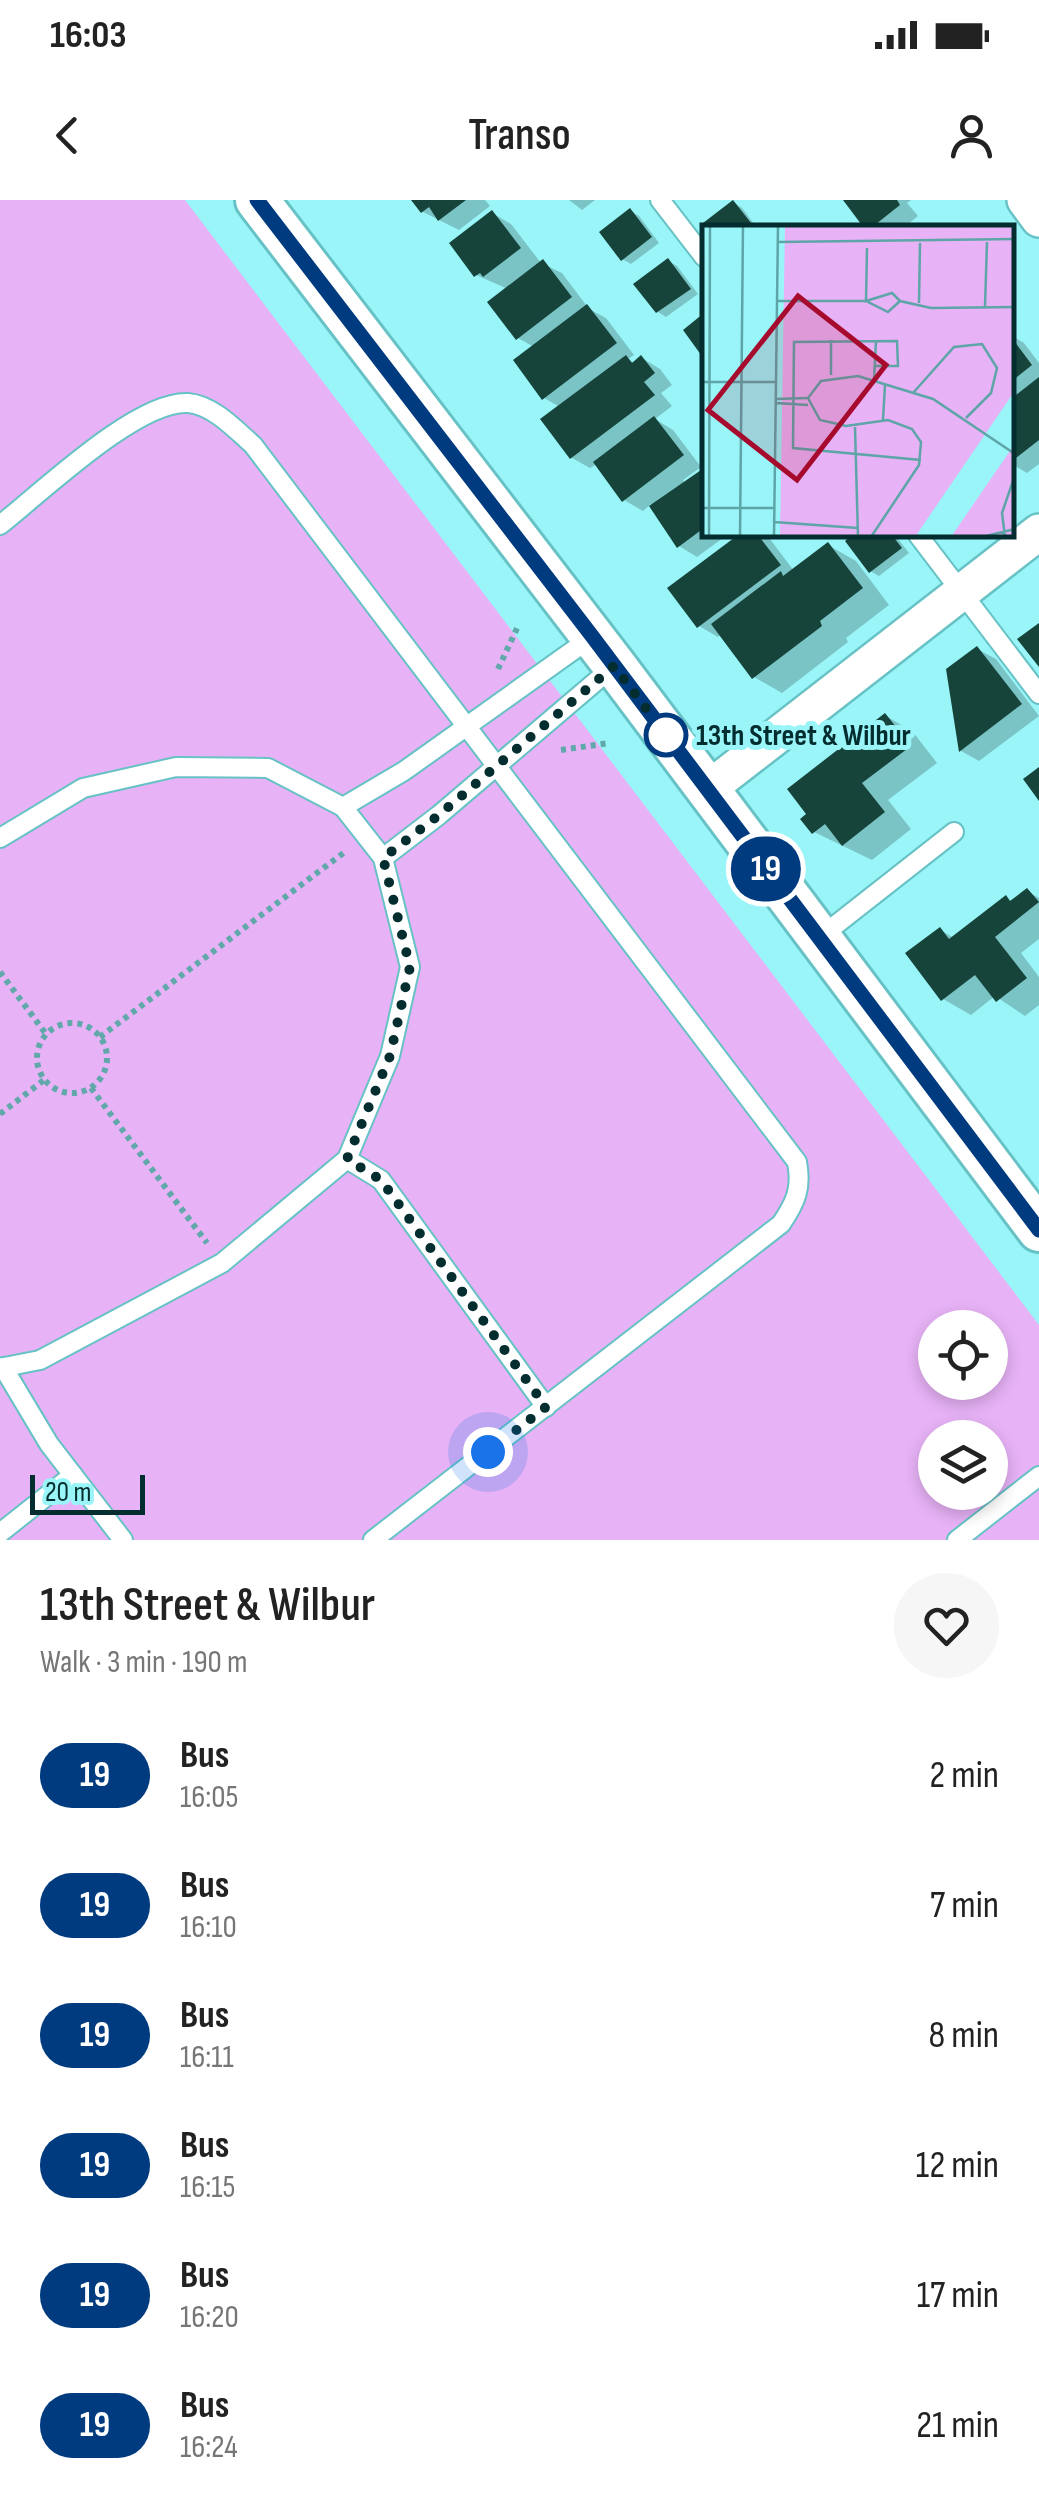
<!DOCTYPE html>
<html lang="en">
<head>
<meta charset="utf-8">
<style>
	body { margin:0; font-family:"Sofia Sans Condensed",sans-serif; background:#f6f6f6; color:#222; height:100vh; display:flex; flex-direction:column; font-size:38px; white-space:nowrap }
	* { box-sizing:border-box; margin:0 }
	p { font-size:32px; color:#767676 }
	.icon { flex:none; width:55px; height:55px; fill:none; stroke:currentColor; stroke-width:2; stroke-linecap:round; stroke-linejoin:round }
	.map { position:relative; height:1340px; overflow:hidden }
	.drawer { display:flex; flex-direction:column; background:#fff; flex:1 }
	.drawer>* { flex:none }
	.badge { padding:0 20px; border-radius:32px; font-size:35px; line-height:65px }
	.fabs { position:absolute; left:918px; top:1110px; display:grid; gap:20px }
	.fabs a { display:grid; place-items:center; width:90px; height:90px; border-radius:50%; background:#fff; box-shadow:0 5px 15px #0003; font-size:50px }
	.scale { position:absolute; left:30px; bottom:25px; width:115px; box-sizing:border-box; padding-left:10px; border:5px solid #032d2e; border-top:0; font-size:28px; line-height:35px; white-space:nowrap; color:#032d2e; -webkit-text-stroke:8px #9af5f8; paint-order:stroke }
	.you { position:absolute; width:50px; height:50px; margin:-25px; border:8px solid #fff; border-radius:50%; background:#1a73e8; box-shadow:0 0 0 15px #1a73e833 }
	.map>.badge { position:absolute; translate:-50% -50%; box-shadow:0 0 0 5px #fff }
	.round { display:grid; place-items:center; flex:none; width:105px; height:105px; border-radius:52px; background:#f6f6f6 }
	.overview { display:flex; align-items:center; justify-content:space-between; height:170px; padding:0 40px }
	h1 { font-size:48px; font-weight:600; line-height:75px }
	ul { padding:0; list-style:none }
	li { display:flex; align-items:center; gap:30px; height:130px; padding:0 40px }
	li div { flex:1 }
	li b { display:block; font-size:38px }
	li em { font-style:normal }
	li .badge { min-width:110px; font-weight:700; text-align:center }
	.status { display:flex; justify-content:space-between; align-items:center; height:70px; padding:0 50px; background:#fff; direction:ltr }
	.status svg { height:28px; fill:currentColor }
	header { display:flex; justify-content:space-between; align-items:center; height:130px; padding:0 40px; background:#fff; font-size:45px; font-weight:600 }
	.map>svg:first-child { display:block }
	.green { fill:#e7b2f6; fill-rule:evenodd }
	.shadow { fill:#0003 }
	.building { fill:#16443b }
	.lines { fill:none; stroke-linecap:round; stroke-linejoin:round }
	.service-casing { stroke:#67c2c5; stroke-width:22 }
	.minor-casing { stroke:#67c2c5; stroke-width:40 }
	.tertiary-casing { stroke:#67c2c5; stroke-width:48 }
	.path { stroke:#60a8aa; stroke-width:6; stroke-dasharray:5 5; stroke-linecap:butt }
	.service { stroke:#fff; stroke-width:18 }
	.minor { stroke:#fff; stroke-width:35 }
	.tertiary { stroke:#fff; stroke-width:42 }
	.line-casing { stroke:#fff; stroke-width:22 }
	.line { stroke:#003b80; stroke-width:15 }
	.walk { stroke:#032d2e; stroke-width:10; stroke-dasharray:0 18 }
	.stop-dot { fill:#fff; stroke:#003b80; stroke-width:5 }
	.labels { text-anchor:middle; stroke-width:10; stroke-linejoin:round; paint-order:stroke }
	.stop-label { font-size:30px; font-weight:bold; fill:#032d2e; stroke:#9af5f8; text-anchor:start }
	.inset-road { fill:none; stroke:#5ea5a7; stroke-width:2.5 }
	.view { fill:#a60b2e; fill-opacity:0.15; stroke:#a60b2e; stroke-width:5 }
	.inset-edge { fill:none; stroke:#032d2e; stroke-width:5 }
</style>
</head>
<body>
<div class="status"><b>16:03</b><svg viewBox="0 0 49 12"><path d="M0 12V9h3v3zM5 12V6h3v6zM10 12V3h3v9zM15 12V0h3v12zM26 1h20v11H26zM47 4h2v5h-2z"/></svg></div>
<header><svg class="icon" aria-label="back" viewBox="0 0 24 24"><path d="M15 5l-7 7 7 7"/></svg>Transo<svg class="icon" aria-label="person" viewBox="0 0 24 24"><circle cx="12" cy="8" r="4"/><path d="M4 21q1-7 8-7t8 7"/></svg></header>
<div class="map">
<svg width="1039" height="1340" viewBox="0 0 1039 1340">
	<rect width="100%" height="100%" fill="#9af5f8"/>
	<path class="green" d="M0,0h185l854,1125v215h-1039zM935,1128h55v54h-55zM935,1238h55v54h-55z"/>
	<g class="shadow">
		<polygon points="414,0 485,0 490,6 459,30 423,12"/>
		<polygon points="569,0 595,0 582,10"/>
		<polygon points="846,0 911,0 907,3 918,16 903,28 867,28"/>
		<polygon points="734,3 742,8 757,28 709,28"/>
		<polygon points="630,11 639,16 659,43 631,64 622,59"/>
		<polygon points="492,13 511,24 541,63 562,73 589,109 606,118 634,155 628,159 635,163 642,158 660,169 672,185 661,193 672,206 655,219 673,230 701,267 683,280 686,284 704,271 704,335 727,335 697,357 679,346 651,304 643,311 624,300 597,264 590,268 572,258 560,207 544,198 534,147 518,138 508,89 476,75"/>
		<polygon points="668,61 677,66 698,94 666,117 658,112"/>
		<polygon points="1012,136 1024,143 1039,163 1039,264 1027,273 1012,264"/>
		<polygon points="742,335 762,335 770,339 794,371 828,345 856,361 889,405 846,438 848,442 782,493 754,477 722,434 718,437 699,426"/>
		<polygon points="857,335 895,335 909,353 879,376 870,371"/>
		<polygon points="977,449 996,459 1039,516 979,561 961,551 949,470"/>
		<polygon points="886,516 913,532 937,563 888,600 911,629 872,660 814,632"/>
		<polygon points="1027,691 1039,698 1039,739 1021,753 1039,777 1039,805 1025,816 995,796 971,815 943,799 940,730 954,738 1006,698 1013,702"/>
	</g>
	<g class="building">
		<polygon points="411,0 466,0 438,21 429,7 421,13"/>
		<polygon points="733,0 755,28 706,28 703,23"/>
		<polygon points="843,0 897,0 900,5 871,28 864,28"/>
		<polygon points="630,8 652,37 621,61 599,32"/>
		<polygon points="492,10 521,48 483,77 480,73 474,77 449,43"/>
		<polygon points="668,58 691,89 656,113 633,84"/>
		<polygon points="543,59 572,97 516,140 487,102"/>
		<polygon points="587,104 617,143 542,200 513,160"/>
		<polygon points="704,113 704,159 683,130"/>
		<polygon points="1012,138 1032,165 1012,181"/>
		<polygon points="626,155 632,163 641,155 655,173 644,182 655,195 570,259 540,219"/>
		<polygon points="1039,177 1039,240 1012,261 1012,198"/>
		<polygon points="654,216 684,255 622,302 593,262"/>
		<polygon points="704,268 704,328 677,348 649,306"/>
		<polygon points="738,335 758,335 781,365 697,428 667,388"/>
		<polygon points="852,335 892,335 902,348 869,373 845,341"/>
		<polygon points="828,342 863,388 820,421 822,426 752,479 711,424 781,371 783,376"/>
		<polygon points="1039,423 1039,467 1017,439"/>
		<polygon points="977,446 1022,504 959,552 946,469"/>
		<polygon points="885,513 911,546 862,583 885,612 842,646 825,624 812,634 800,619 806,614 787,589"/>
		<polygon points="1039,567 1039,601 1023,579"/>
		<polygon points="1027,688 1039,702 995,737 1027,778 996,802 975,775 941,801 905,753 940,727 949,739 1006,695 1010,701"/>
	</g>
	<g class="lines">
		<defs>
			<g id="service">
				<polyline points="660,0 704,57"/>
				<path d="M0,325c41,-32 137,-125 188,-122 25,2 47,26 65,42l544,717c5,26 -1,40 -16,62l-408,316"/>
				<polyline points="918,335 1039,494"/>
				<polyline points="343,607 404,571 592,437"/>
				<polyline points="0,638 83,588 176,567 268,568 343,607 383,658 410,767 390,856 347,959 222,1063 40,1160 0,1168"/>
				<polyline points="383,658 439,615 614,466"/>
				<polyline points="819,738 954,632"/>
				<polyline points="347,959 381,980 546,1207"/>
				<polyline points="3,1167 49,1244 123,1340"/>
				<polyline points="0,1333 73,1275"/>
				<polyline points="957,1340 1039,1276"/>
			</g>
			<g id="minor">
				<polyline points="1025,0 1039,19"/>
				<polyline points="707,590 1039,332"/>
			</g>
			<polyline id="tertiary" points="257,0 615,466 1039,1030"/>
		</defs>
		<use href="#service" class="service-casing"/>
		<use href="#minor" class="minor-casing"/>
		<use href="#tertiary" class="tertiary-casing"/>
		<g class="path">
			<polyline points="498,469 519,424"/>
			<polyline points="561,550 609,543"/>
			<polyline points="0,772 46,834"/>
			<circle cx="72" cy="858" r="35"/>
			<polyline points="100,837 346,651"/>
			<polyline points="91,888 207,1043"/>
			<polyline points="0,914 44,880"/>
		</g>
		<use href="#service" class="service"/>
		<use href="#minor" class="minor"/>
		<use href="#tertiary" class="tertiary"/>
	</g>
	<g class="lines">
		<defs>
			<polyline id="line" points="257,0 592,436 1039,1030"/>
		</defs>
		<use href="#line" class="line-casing"/>
		<use href="#line" class="line"/>
		<polyline class="walk" points="488,1252 546,1207 381,980 347,959 390,856 410,767 383,658 439,615 614,466 666,535"/>
	</g>
	<circle class="stop-dot" cx="666" cy="535" r="20"/>
	<g class="labels">
		<g class="stop-label">
			<text x="696" y="545">13th Street &amp; Wilbur</text>
		</g>
	</g>
	<g transform="translate(702 25)">
		<rect width="312" height="312" fill="#9af5f8"/>
		<path d="M83,0h229v167l-99,145h-135zM312,220v92h-63z" fill="#e7b2f6"/>
		<path class="inset-road" d="M76,17l237,-3M165,23l-1,53 26,-8 8,8 31,7 84,-1M75,76h89l22,11 12,-11M217,78l1,-60M283,82l2,-65M129,115v35M174,141h22l-1,-25 -103,1 -1,106 128,12M172,155l2,-39M0,157h74M211,168l41,-46 28,-3 15,24 -6,25 -25,25M74,174l31,-1M74,178l32,2M181,195l2,-35M153,202l3,110M0,283h73M72,297l84,6M7,312l1,-312M38,312l3,-312M72,312l4,-312M169,312l48,-72 2,-23 -9,-13 -24,-9 -42,6 -26,-6 -12,-22 13,-17 37,-5 75,23 82,55M280,312l33,-8M303,312l-3,-24 13,-38"/>
		<path class="view" d="M96,71l88,69 -89,115 -89,-70z"/>
		<rect width="312" height="312" class="inset-edge"/>
	</g>
</svg>
<div class="fabs">
<a><svg class="icon" aria-label="locate" viewBox="0 0 24 24"><circle cx="12" cy="12" r="6"/><path d="M12 2v4M12 18v4M2 12h4M18 12h4"/></svg></a>
<a><svg class="icon" aria-label="layers" viewBox="0 0 24 24"><path d="M12 4l9 5-9 5-9-5zM3 14l9 5 9-5"/></svg></a>
</div>
<div class="scale">20 m</div>
<div class="you" style="left:488px;top:1252px"></div>
<b class="badge" style="left:766px;top:669px;background:#003b80;color:#fff">19</b>
</div>
<section class="drawer">
<div class="overview"><div><h1>13th Street &amp; Wilbur</h1><p>Walk · 3 min · 190 m</p></div><a class="round"><svg class="icon" aria-label="heart" viewBox="0 0 24 24"><path d="M12 20l-8-8c-3-5 5-10 8-4 3-6 11-1 8 4z"/></svg></a></div>
<ul>
<li><span class="badge" style="background:#003b80;color:#fff">19</span><div><b>Bus</b><p>16:05</p></div><em>2 min</em></li>
<li><span class="badge" style="background:#003b80;color:#fff">19</span><div><b>Bus</b><p>16:10</p></div><em>7 min</em></li>
<li><span class="badge" style="background:#003b80;color:#fff">19</span><div><b>Bus</b><p>16:11</p></div><em>8 min</em></li>
<li><span class="badge" style="background:#003b80;color:#fff">19</span><div><b>Bus</b><p>16:15</p></div><em>12 min</em></li>
<li><span class="badge" style="background:#003b80;color:#fff">19</span><div><b>Bus</b><p>16:20</p></div><em>17 min</em></li>
<li><span class="badge" style="background:#003b80;color:#fff">19</span><div><b>Bus</b><p>16:24</p></div><em>21 min</em></li>
</ul>
</section>
</body>
</html>
